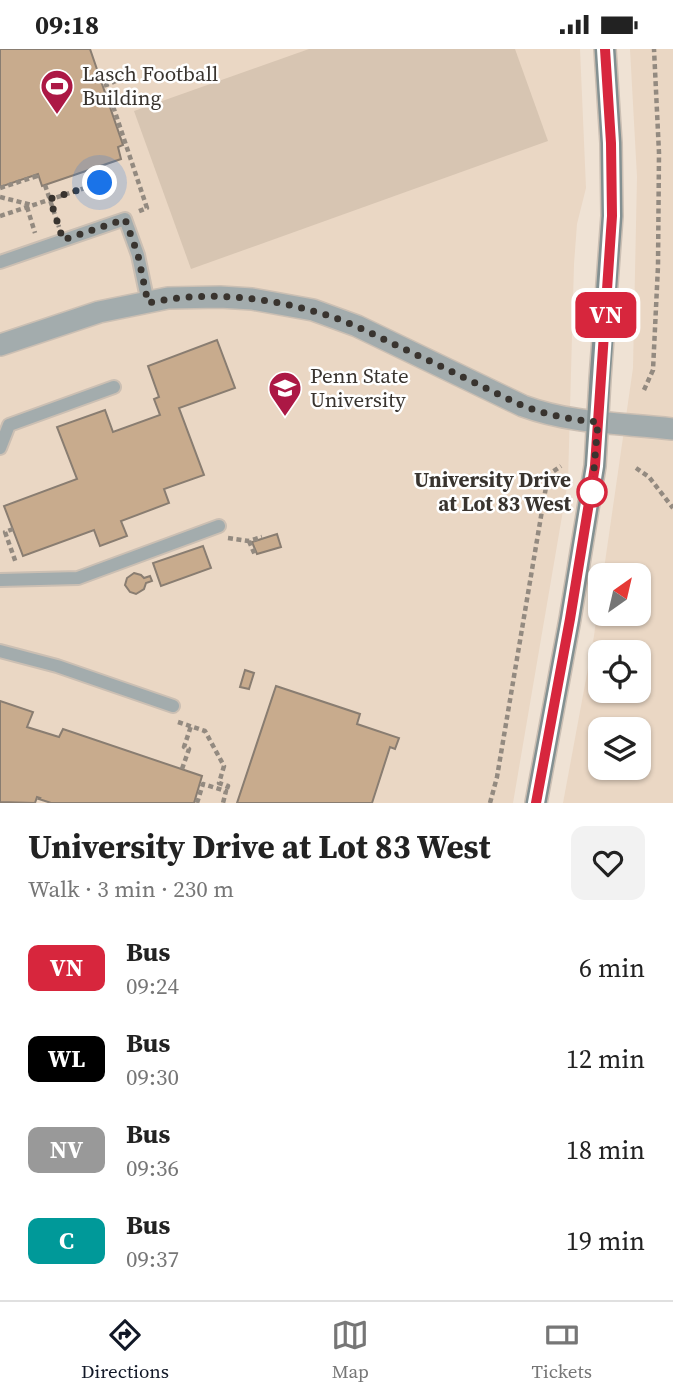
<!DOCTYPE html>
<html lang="en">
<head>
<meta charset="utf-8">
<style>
	body { margin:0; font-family:"Source Serif 4",serif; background:#f2f2f2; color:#222; height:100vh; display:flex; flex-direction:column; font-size:26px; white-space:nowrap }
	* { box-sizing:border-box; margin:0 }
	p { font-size:23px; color:#767676 }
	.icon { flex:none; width:38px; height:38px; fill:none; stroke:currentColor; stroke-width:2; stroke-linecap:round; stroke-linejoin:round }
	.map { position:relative; height:754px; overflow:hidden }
	.sheet { display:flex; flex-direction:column; background:#fff; flex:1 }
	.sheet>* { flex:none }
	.badge { padding:0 14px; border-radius:10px; font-size:24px; line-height:46px }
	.needle { width:46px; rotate:34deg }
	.fabs { position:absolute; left:588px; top:514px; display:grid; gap:14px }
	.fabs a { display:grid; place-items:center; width:63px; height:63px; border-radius:14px; background:#fff; box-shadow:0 2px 5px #0004; font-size:35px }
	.you { position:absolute; width:35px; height:35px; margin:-18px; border:5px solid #fff; border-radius:50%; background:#1a73e8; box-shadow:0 0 0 10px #1a73e833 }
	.map>.badge { position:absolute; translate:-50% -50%; box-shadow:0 0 0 4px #fff }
	.round { display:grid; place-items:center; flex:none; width:74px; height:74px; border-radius:14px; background:#f2f2f2 }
	.head { display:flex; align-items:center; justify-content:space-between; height:119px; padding:0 28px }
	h1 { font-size:33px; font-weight:700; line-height:52px }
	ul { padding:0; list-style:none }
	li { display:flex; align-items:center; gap:21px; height:91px; padding:0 28px }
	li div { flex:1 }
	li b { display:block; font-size:26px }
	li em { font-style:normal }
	li .badge { min-width:77px; font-weight:700; text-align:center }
	.status { display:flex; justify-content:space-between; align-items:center; height:49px; padding:0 35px; background:#fff; direction:ltr }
	.status svg { height:19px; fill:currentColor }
	.dock { display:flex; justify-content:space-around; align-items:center; height:98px; border-top:2px solid #e0e0e0; background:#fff; font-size:19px; color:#767676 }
	.dock a { display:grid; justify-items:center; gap:4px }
	.dock .active { color:#111827 }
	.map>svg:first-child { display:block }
	.built { fill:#ead7c4; fill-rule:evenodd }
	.green { fill:#d7c5b2 }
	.building { fill:#c8ab8d; stroke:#897d71; stroke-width:2 }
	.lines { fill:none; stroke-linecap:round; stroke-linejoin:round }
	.service-casing { stroke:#cbbfb3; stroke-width:16 }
	.minor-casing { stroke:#cbbfb3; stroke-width:24 }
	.secondary-casing { stroke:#cbbfb3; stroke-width:24 }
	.path { stroke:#938a80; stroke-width:4.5; stroke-dasharray:5 3.5; stroke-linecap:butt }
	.service { stroke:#a3acad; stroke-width:12 }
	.minor { stroke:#a3acad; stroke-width:21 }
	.secondary { stroke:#839091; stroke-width:21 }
	.line-casing { stroke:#fff; stroke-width:16 }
	.line { stroke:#d7263d; stroke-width:10 }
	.walk { stroke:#39342f; stroke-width:7; stroke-dasharray:0 12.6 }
	.stop-dot { fill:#fff; stroke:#d7263d; stroke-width:3.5 }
	.labels { text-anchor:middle; stroke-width:5; stroke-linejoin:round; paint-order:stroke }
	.poi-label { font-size:21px; fill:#39342f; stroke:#fff; text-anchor:start }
	.stop-label { font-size:21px; font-weight:bold; fill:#39342f; stroke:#fff; text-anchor:end }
</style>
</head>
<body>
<div class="status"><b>09:18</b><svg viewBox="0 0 49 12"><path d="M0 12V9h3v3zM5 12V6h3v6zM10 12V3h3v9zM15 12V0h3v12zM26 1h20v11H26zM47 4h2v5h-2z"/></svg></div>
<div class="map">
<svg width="673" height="754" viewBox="0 0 673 754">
	<rect width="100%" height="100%" fill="#efe2d4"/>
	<g class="built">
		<polygon points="0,0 580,0 586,139 577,175 574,215 568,432 513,754 0,754"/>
		<path d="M630,0h43v754h-110l31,-167 6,-45v23h39v-38h-36l30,-208 4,-191zM600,604h39v38h-39zM600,681h39v38h-39z"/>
	</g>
	<polygon class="green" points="309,0 515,0 548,92 191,220 134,62"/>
	<g class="building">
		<polygon points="0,0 90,0 123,96 118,98 121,110 42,137 38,125 0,138"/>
		<polygon points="217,291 235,339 179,359 204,426 164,440 169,454 121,472 127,487 100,497 94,481 23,507 4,457 77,430 57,378 105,361 113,383 160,366 154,350 159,348 148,317"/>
		<polygon points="277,485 281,498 257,505 252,493"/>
		<polygon points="203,497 211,519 161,537 153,514"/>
		<polygon points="134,524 141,526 144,529 150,527 152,532 146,534 144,540 136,545 130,543 125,536 127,529"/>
		<polygon points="245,621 254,624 249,640 240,638"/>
		<polygon points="276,637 360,665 357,675 399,689 395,700 390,698 372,754 237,754"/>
		<polygon points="0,652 33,663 27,678 59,688 63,680 202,727 194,754 51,754 39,750 40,749 37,748 35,754 0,753"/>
	</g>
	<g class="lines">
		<defs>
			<g id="service">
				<polyline points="0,213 125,170 138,206 148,254"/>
				<polyline points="0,399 9,376 114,338"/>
				<polyline points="0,531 78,529 219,477"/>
				<polyline points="0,602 57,617 173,657"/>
			</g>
			<path id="minor" d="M0,296l99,-33 69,-14 52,-1 32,2 61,11 44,16 166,80c49,18 99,17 150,23"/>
			<polyline id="secondary" points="536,754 570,570 595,417 600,330 612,167 611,94 605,0"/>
		</defs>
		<use href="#service" class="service-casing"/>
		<use href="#minor" class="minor-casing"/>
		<use href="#secondary" class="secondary-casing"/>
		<g class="path">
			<polyline points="132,25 106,36 147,159 137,163"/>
			<polyline points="45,136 59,178"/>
			<polyline points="0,139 37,127 36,126"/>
			<polyline points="0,148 32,156"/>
			<polyline points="27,158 35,184"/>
			<polyline points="0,167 100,134 95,119"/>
			<polyline points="644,341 653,321 658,217 659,104 654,0"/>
			<polyline points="636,419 649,428 673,459"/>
			<polyline points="13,480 5,483 16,514"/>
			<polyline points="228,489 249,492 262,488"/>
			<polyline points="249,492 255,506"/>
			<polyline points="178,673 205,682 224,717 219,734 228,737 226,742"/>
			<polyline points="182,720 189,700 184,698 191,677"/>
			<polyline points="197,754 203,735 226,742 223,754"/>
			<polyline points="490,754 497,728 548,426 561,417"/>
		</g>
		<use href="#service" class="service"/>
		<use href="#minor" class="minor"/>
		<use href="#secondary" class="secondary"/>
	</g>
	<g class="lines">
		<defs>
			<polyline id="line" points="536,754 570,570 595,417 612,167 611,94 605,0"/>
		</defs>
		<use href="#line" class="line-casing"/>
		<use href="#line" class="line"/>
		<path class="walk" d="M100,134l-50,16 13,41 62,-21 13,36 10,48c53,-12 113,-7 165,8 31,8 60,23 89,37 41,19 81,39 121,58 25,9 49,14 75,16l-6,71v-1"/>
	</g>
	<defs>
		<symbol id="stadium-pin" viewBox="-11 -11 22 30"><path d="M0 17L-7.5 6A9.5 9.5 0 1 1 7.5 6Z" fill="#ac1845" stroke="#fff"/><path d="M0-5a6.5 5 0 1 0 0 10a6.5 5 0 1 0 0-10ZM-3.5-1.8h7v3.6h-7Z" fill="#fff"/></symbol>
		<symbol id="university-pin" viewBox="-11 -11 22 30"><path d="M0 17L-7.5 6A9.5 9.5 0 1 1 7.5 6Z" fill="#ac1845" stroke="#fff"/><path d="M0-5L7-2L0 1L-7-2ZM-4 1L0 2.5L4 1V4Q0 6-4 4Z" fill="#fff"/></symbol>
	</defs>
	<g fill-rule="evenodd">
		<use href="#stadium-pin" x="38" y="18" width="38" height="52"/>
		<use href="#university-pin" x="266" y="320" width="38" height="52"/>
	</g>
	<circle class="stop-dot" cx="592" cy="443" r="14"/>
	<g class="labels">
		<g class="poi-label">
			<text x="82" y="32">Lasch Football<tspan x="82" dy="24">Building</tspan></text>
			<text x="310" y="334">Penn State<tspan x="310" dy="24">University</tspan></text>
		</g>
		<g class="stop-label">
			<text x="571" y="438">University Drive<tspan x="571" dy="24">at Lot 83 West</tspan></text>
		</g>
	</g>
</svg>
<div class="fabs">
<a><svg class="needle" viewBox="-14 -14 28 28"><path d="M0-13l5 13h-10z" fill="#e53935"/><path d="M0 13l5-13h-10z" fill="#767676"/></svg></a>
<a><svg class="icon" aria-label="locate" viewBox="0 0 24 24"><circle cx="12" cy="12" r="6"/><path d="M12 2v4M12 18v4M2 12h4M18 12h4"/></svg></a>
<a><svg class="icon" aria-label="layers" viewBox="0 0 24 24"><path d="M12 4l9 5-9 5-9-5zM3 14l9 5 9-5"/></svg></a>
</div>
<div class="you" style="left:100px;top:134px"></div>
<b class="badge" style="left:606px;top:266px;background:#d7263d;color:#fff">VN</b>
</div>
<section class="sheet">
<div class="head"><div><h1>University Drive at Lot 83 West</h1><p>Walk · 3 min · 230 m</p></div><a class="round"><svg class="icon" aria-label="heart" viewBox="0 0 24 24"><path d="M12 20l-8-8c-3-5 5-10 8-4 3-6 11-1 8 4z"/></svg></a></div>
<ul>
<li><span class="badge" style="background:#d7263d;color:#fff">VN</span><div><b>Bus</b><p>09:24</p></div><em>6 min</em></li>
<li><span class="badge" style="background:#000;color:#fff">WL</span><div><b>Bus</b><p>09:30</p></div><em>12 min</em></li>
<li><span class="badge" style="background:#999;color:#fff">NV</span><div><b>Bus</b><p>09:36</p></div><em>18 min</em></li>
<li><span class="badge" style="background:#099;color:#fff">C</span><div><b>Bus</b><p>09:37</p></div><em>19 min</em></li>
</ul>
</section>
<nav class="dock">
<a class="active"><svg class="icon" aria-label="directions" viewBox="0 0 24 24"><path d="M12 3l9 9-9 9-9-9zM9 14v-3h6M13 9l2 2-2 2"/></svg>Directions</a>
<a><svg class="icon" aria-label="map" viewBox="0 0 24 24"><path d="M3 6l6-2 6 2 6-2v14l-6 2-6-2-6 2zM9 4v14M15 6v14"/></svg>Map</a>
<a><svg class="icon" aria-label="tickets" viewBox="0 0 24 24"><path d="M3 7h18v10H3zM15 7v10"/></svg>Tickets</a>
</nav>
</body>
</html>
